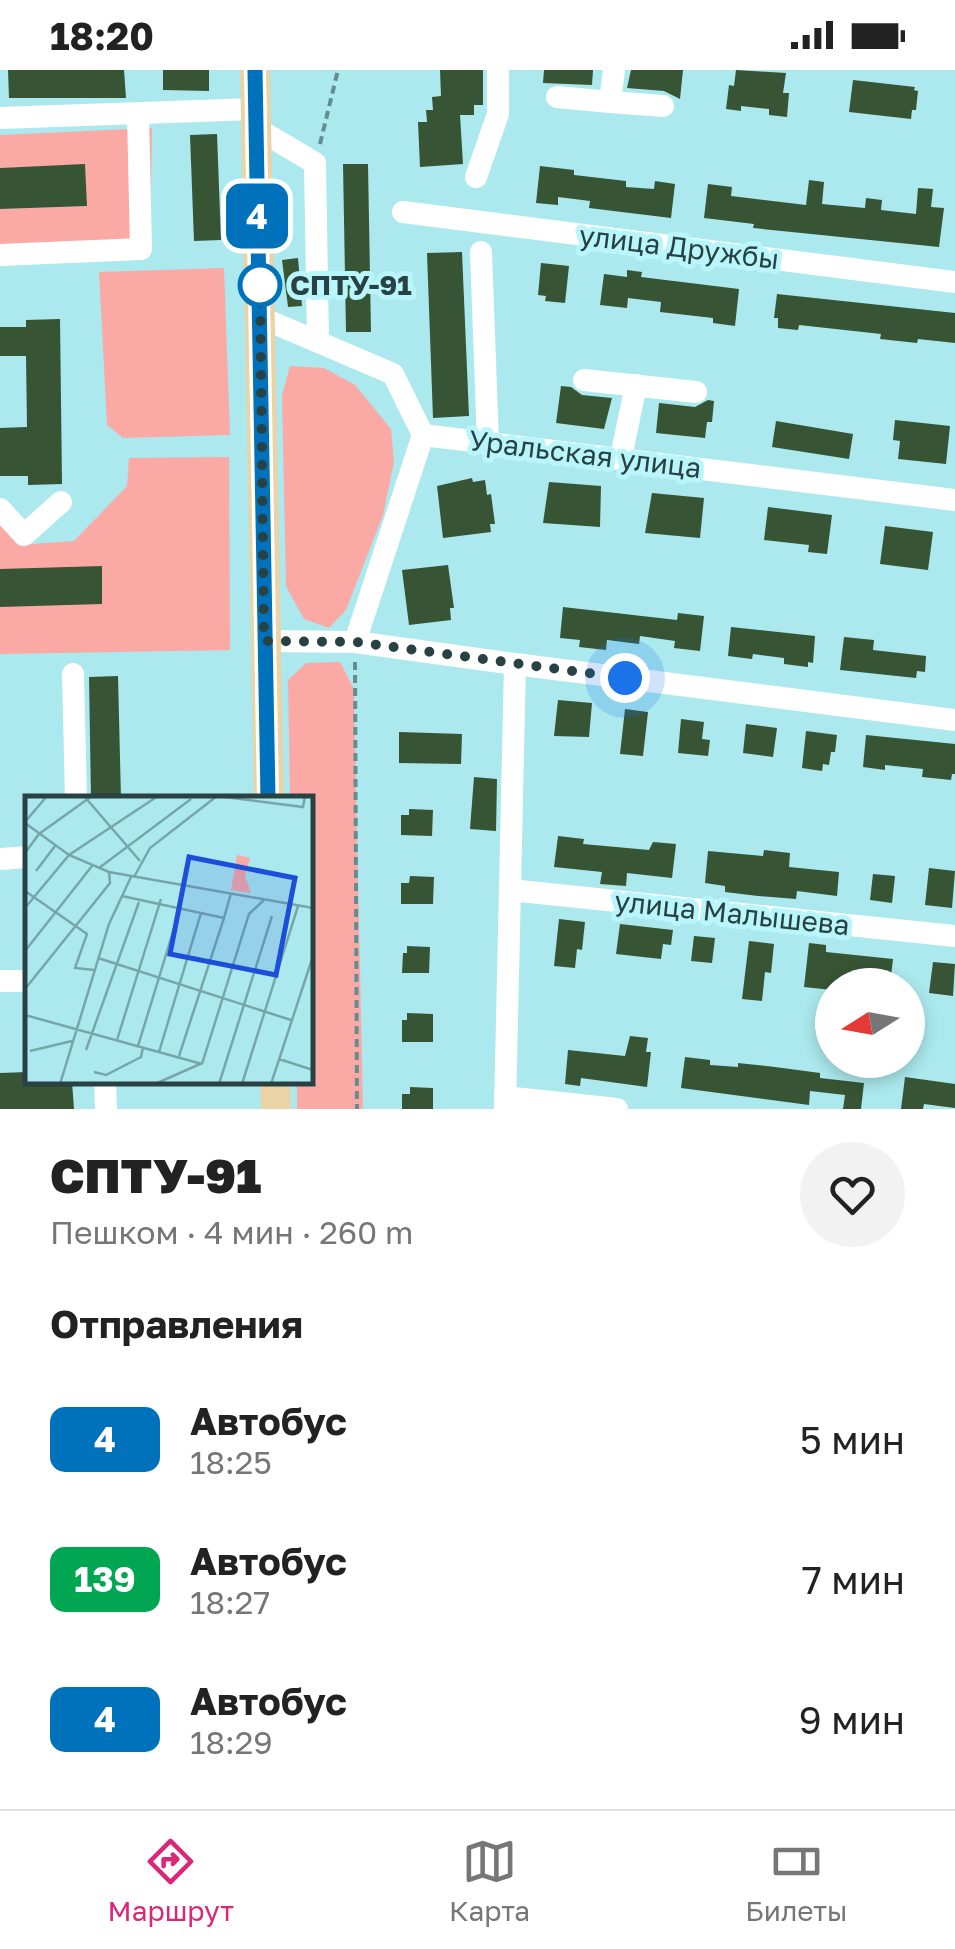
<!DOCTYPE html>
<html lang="ru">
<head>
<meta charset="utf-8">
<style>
	body { margin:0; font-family:"Golos Text",sans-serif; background:#f2f2f2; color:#222; height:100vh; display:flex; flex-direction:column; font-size:38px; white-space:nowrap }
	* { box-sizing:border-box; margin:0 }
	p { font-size:32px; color:#767676 }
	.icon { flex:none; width:55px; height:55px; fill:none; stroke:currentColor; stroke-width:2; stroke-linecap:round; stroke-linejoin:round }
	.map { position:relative; height:1039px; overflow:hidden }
	.details { display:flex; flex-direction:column; background:#fff; flex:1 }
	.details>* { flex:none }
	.badge { padding:0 20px; border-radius:15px; font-size:35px; line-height:65px }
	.needle { width:65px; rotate:259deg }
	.tools { position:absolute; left:815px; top:898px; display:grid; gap:20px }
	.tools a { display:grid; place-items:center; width:110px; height:110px; border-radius:50%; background:#fff; box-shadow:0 5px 15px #0003; font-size:50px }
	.you { position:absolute; width:50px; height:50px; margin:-25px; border:8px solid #fff; border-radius:50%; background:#1a73e8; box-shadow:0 0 0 15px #1a73e833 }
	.map>.badge { position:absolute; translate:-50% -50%; box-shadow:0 0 0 5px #fff }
	h2 { padding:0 50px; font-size:38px; line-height:90px }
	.round { display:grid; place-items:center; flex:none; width:105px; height:105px; border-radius:52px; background:#f2f2f2 }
	.summary { display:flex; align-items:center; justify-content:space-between; height:170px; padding:0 50px }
	h1 { font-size:48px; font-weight:800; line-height:75px }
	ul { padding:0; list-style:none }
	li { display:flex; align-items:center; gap:30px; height:140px; padding:0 50px }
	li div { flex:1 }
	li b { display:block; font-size:38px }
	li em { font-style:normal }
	li .badge { min-width:110px; font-weight:700; text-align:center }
	.status { display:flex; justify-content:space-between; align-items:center; height:70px; padding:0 50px; background:#fff; direction:ltr }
	.status svg { height:28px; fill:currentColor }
	.dock { display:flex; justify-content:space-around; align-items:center; height:140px; border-top:2px solid #e0e0e0; background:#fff; font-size:28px; color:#767676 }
	.dock a { display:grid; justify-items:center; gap:5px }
	.dock .active { color:#db2777 }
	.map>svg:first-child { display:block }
	.green { fill:#fba9a4 }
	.building { fill:#375435 }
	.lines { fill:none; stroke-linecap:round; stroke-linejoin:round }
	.path { stroke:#638d91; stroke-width:4; stroke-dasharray:8 5; stroke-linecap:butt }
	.minor { stroke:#fff; stroke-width:22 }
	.major { stroke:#ead3a6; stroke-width:30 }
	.line-casing { stroke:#fff; stroke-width:22 }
	.line { stroke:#0072bc; stroke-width:15 }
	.walk { stroke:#284143; stroke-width:10; stroke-dasharray:0 18 }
	.stop-dot { fill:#fff; stroke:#0072bc; stroke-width:5 }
	.labels { text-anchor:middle; stroke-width:10; stroke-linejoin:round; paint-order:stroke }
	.street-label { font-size:28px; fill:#284143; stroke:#b8f6fb }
	.stop-label { font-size:28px; font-weight:bold; fill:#284143; stroke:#b8f6fb; text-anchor:start }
	.inset-road { fill:none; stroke:#77a6aa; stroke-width:2.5 }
	.view { fill:#1d4ed8; fill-opacity:0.15; stroke:#1d4ed8; stroke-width:5 }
	.inset-edge { fill:none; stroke:#284143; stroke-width:5 }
</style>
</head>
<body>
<div class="status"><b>18:20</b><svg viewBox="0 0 49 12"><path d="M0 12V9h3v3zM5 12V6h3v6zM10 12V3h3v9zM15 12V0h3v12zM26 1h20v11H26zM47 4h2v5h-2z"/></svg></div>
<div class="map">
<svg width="955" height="1039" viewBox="0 0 955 1039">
	<rect width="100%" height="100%" fill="#abe9ee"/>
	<g class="green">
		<polygon points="152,58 150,174 0,176 0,139 86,136 85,95 0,98 0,65"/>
		<polygon points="224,198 230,365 123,368 107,355 99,202"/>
		<polygon points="290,296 324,298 355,315 391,359 394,392 383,445 346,540 329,558 304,549 286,516 282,325"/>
		<polygon points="229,387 230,580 0,584 0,455 18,475 74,471 127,416 129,388"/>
		<polygon points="340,592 354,619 363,1039 297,1039 297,1012 310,1012 310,729 290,729 288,610 306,593"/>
	</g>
	<g class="building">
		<polygon points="8,0 124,0 126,28 9,28"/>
		<polygon points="163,0 209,0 209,21 163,20"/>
		<polygon points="440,0 483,0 483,35 474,35 474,45 460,45 463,94 420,97 418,52 427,52 426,40 433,40 432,27 441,26"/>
		<polygon points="544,0 593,0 592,15 543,13"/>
		<polygon points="631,0 683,0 680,29 664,21 627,18"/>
		<polygon points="736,0 786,3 783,23 789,23 787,47 769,45 769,39 741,36 741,41 726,39 729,15 734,16"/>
		<polygon points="853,10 915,17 914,20 918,21 916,40 912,40 911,49 849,42"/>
		<polygon points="217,64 221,170 194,171 190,65"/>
		<polygon points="85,94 87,136 0,139 0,98"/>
		<polygon points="343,94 368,94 371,262 346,262"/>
		<polygon points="540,96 574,100 574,105 626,111 626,117 654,119 655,111 675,114 671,148 589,138 590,131 558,127 558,135 536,133"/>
		<polygon points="809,110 824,112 822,134 865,138 866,128 882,130 881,140 916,144 918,118 933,119 931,137 944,138 939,177 753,158 754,154 704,148 708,114 732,117 731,126 806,135"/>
		<polygon points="462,182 469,346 433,348 427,183"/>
		<polygon points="298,188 302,236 288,237 282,190"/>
		<polygon points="541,193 569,196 565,233 545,231 546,226 538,225"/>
		<polygon points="627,200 642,202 641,207 739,219 735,256 713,253 713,248 660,242 661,232 628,228 627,238 600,235 604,204 627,207"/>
		<polygon points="777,224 955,243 955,273 918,269 917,273 880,269 881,264 799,255 798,260 778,258 778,248 774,248"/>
		<polygon points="60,249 62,414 28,415 28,406 0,406 0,358 27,357 26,286 0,286 0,257 26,257 26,250"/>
		<polygon points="561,316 571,317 582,325 612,328 604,359 556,353"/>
		<polygon points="708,330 714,331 712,352 707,352 705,368 656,363 659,333 695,337"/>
		<polygon points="895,350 950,356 946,394 898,389 900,371 893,370"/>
		<polygon points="776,351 853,364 849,389 772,377"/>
		<polygon points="472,408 473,412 485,410 487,425 491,424 495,454 490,454 491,462 443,468 437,416"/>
		<polygon points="549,412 601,416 600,457 543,453"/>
		<polygon points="652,423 704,428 700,468 645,463"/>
		<polygon points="768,437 832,445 827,484 808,482 809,475 764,470"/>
		<polygon points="885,456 933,462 928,500 880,494"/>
		<polygon points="448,495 454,538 450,538 451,550 409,555 402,500"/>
		<polygon points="102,496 102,534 0,537 0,499"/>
		<polygon points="563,537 677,550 678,543 704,546 700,581 674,578 675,571 640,566 639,574 607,570 606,580 579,577 580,570 560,568"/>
		<polygon points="731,557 815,566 813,593 808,592 808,597 784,594 784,588 753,584 752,589 728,586"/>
		<polygon points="844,567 874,570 873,580 926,586 925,602 917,601 916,608 840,600"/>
		<polygon points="118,606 121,729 91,729 89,607"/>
		<polygon points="558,630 592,633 589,667 554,666"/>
		<polygon points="625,639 648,642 643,686 620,684"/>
		<polygon points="681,649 704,652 702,669 710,670 708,686 678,683"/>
		<polygon points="746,654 777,658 773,687 743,683"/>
		<polygon points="806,661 837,665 835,682 831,682 829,695 823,694 822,701 802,698"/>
		<polygon points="399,662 462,664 461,694 399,693"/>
		<polygon points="866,665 955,674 955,704 952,704 951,710 922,707 923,699 885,695 885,700 863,697"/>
		<polygon points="474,707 497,709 496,761 470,759"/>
		<polygon points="409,739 433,740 432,766 401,765 401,745 409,745"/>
		<polygon points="558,766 584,769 583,774 649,780 653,772 676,774 672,808 627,803 626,816 600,814 602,802 554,797"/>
		<polygon points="764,780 790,783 789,797 839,802 837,826 797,821 796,829 758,826 725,822 725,816 705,813 708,781 763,786"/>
		<polygon points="929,798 955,801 952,838 925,835"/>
		<polygon points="873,804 895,806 892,833 870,830"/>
		<polygon points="410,806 434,807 433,834 401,834 401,813 409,813"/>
		<polygon points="559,849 585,852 582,880 577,879 575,898 554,896"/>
		<polygon points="620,854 673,860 671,875 663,874 661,889 616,884"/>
		<polygon points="694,866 715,868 712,893 691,891"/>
		<polygon points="749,871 774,874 771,903 765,902 762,931 742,929"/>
		<polygon points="809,873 826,875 826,882 893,889 890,915 832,915 832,920 804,917"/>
		<polygon points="407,876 430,877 429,903 402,903 403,883 407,883"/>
		<polygon points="933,892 955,894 953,926 929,923"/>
		<polygon points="407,943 433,944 433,972 402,972 402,950 407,950"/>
		<polygon points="630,966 648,968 646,982 651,982 647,1017 581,1008 580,1016 565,1014 568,980 625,986"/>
		<polygon points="685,987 710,990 710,995 738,997 738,993 775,997 820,1003 820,1008 864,1013 861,1039 843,1039 845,1025 810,1021 809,1035 681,1018"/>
		<polygon points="28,1002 28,1012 72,1012 74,1039 0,1039 0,1003"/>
		<polygon points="905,1007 955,1014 955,1038 924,1034 923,1039 901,1039"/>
		<polygon points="410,1017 433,1018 433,1039 402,1039 402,1024 410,1024"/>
	</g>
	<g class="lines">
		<g class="path">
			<polyline points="320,74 338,0"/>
			<polyline points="355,592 357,1039"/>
		</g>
		<g class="minor">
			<polyline points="614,0 610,32 663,36"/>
			<polyline points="557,27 610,32"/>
			<polyline points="0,48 254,39"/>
			<polyline points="254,57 315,93 318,271"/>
			<polyline points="476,107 498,44 498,0"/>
			<polyline points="403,142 955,212"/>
			<polyline points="481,182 488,372"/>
			<polyline points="0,185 141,179 138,44"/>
			<polyline points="262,248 393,304 423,365 955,430"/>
			<polyline points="584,310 696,322"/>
			<polyline points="621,387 636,315"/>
			<polyline points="0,439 24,465 61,432"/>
			<polyline points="264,571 355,572 515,594 505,1039"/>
			<polyline points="355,572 423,365"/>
			<polyline points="515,594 955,650"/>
			<polyline points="73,604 76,729"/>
			<polyline points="0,789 28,787"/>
			<polyline points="510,820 955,866"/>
			<polyline points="0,911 28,911"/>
			<polyline points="105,1012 106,1039"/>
			<polyline points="505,1027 617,1039"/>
		</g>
		<g class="major">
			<polyline points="255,0 269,729"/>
			<polyline points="275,1012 276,1039"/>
		</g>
	</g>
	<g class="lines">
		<defs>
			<polyline id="line" points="255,0 268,729"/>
		</defs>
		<use href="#line" class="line-casing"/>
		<use href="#line" class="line"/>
		<polyline class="walk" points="260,215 264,571 356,572 625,608"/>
	</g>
	<circle class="stop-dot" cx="260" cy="215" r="20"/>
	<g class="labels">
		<g class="street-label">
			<text transform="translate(679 177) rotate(7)" y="10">улица Дружбы</text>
			<text transform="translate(585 384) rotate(7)" y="10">Уральская улица</text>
			<text transform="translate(732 843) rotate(6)" y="10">улица Малышева</text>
		</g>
		<g class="stop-label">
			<text x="290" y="225">СПТУ-91</text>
		</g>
	</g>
	<g transform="translate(25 726)">
		<rect width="288" height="288" fill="#abe9ee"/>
		<path d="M212,59l13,3 -5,18 6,17 -20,-3z" fill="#fba9a4"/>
		<path class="inset-road" d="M59,0l56,65M192,0l86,11 2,-11M0,26l22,-26M0,27l44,32 40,17 204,36M0,57l14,-19 53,-38M74,72l92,-69M11,75l19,-25M109,81l16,-29 67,-52M0,95l62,43 -12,34 19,2M97,100l102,22 7,-25M0,112l44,-53 89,-59M0,155l67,-85M73,162l193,62M0,193l85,-106 -1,-11M0,219l177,49M92,244l44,-141M113,250l42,-137M61,254l53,-148M5,255l42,-10M134,256l42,-139M154,260l45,-138M254,263l34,11M177,268l47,-150 15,-14M69,276l12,3 35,-18 2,-10M35,288l49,-160 22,-47M130,288l45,-20M194,288l53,-168M217,288l56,-178M246,288l42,-128"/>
		<path class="view" d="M164,61l106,21 -19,97 -106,-21z"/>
		<rect width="288" height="288" class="inset-edge"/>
	</g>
</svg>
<div class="tools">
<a><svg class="needle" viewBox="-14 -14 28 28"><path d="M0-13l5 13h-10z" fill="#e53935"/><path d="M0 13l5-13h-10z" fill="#767676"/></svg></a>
</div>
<div class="you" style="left:625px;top:608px"></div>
<b class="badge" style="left:257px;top:146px;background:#0072bc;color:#fff">4</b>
</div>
<section class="details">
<div class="summary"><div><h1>СПТУ-91</h1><p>Пешком · 4 мин · 260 m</p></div><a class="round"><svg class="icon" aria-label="heart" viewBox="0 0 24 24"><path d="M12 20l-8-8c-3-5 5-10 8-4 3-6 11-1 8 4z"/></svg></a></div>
<h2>Отправления</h2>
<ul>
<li><span class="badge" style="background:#0072bc;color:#fff">4</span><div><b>Автобус</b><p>18:25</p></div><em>5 мин</em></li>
<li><span class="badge" style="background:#00a651;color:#fff">139</span><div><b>Автобус</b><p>18:27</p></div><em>7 мин</em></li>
<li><span class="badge" style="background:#0072bc;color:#fff">4</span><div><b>Автобус</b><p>18:29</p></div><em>9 мин</em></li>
</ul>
</section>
<nav class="dock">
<a class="active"><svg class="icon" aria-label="directions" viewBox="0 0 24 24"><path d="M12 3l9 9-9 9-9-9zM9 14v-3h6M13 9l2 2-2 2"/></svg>Маршрут</a>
<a><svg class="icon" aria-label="map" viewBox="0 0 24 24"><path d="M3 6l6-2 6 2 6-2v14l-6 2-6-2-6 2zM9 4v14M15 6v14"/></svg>Карта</a>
<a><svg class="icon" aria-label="tickets" viewBox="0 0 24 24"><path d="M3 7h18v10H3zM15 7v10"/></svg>Билеты</a>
</nav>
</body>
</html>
